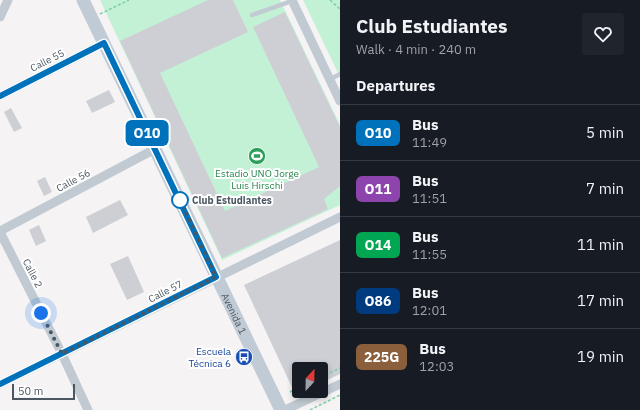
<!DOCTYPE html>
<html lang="en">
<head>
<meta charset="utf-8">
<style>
	body { margin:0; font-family:"IBM Plex Sans",sans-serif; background:#20242c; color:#f1f3f6; height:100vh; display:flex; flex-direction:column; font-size:15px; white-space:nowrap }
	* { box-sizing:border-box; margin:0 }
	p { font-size:13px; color:#9ea1a6 }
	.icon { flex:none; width:22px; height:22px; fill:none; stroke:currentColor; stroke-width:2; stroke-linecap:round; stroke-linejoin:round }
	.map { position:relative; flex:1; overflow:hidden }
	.side { display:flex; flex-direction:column; background:#171b24; width:300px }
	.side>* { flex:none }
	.badge { padding:0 8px; border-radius:6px; font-size:14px; line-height:26px }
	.needle { width:26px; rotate:22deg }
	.tools { position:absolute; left:292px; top:362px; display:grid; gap:8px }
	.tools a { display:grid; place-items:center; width:36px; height:36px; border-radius:4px; background:#171b24; box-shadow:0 2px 6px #0003; font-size:20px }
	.scale { position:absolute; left:12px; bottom:10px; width:63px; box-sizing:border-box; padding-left:4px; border:2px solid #4a5661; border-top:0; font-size:11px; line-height:14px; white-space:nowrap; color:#4a5661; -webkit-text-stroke:3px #fff; paint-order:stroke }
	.you { position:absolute; width:20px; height:20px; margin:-10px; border:3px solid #fff; border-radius:50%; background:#1a73e8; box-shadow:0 0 0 6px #1a73e833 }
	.map>.badge { position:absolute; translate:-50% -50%; box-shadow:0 0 0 2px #fff }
	h2 { padding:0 16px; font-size:15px; line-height:36px }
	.round { display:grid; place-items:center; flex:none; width:42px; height:42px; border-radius:4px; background:#20242c }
	.headline { display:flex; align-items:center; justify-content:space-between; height:68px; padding:0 16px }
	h1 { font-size:19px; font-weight:700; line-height:30px }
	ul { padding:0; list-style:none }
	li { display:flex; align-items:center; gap:12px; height:56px; padding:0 16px; border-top:1px solid #363941 }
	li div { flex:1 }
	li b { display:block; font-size:15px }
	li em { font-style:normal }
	li .badge { min-width:44px; font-weight:700; text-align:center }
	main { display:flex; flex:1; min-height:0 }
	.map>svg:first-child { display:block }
	.green { fill:#c3f1d5 }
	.building { fill:#cdcfd5 }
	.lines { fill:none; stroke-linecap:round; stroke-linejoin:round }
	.path { stroke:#7ad0a6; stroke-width:1.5; stroke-dasharray:3 2; stroke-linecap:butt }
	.service { stroke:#c1cad2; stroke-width:4.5 }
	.minor { stroke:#c1cad2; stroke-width:9 }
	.secondary { stroke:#c1cbd6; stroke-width:13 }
	.line-casing { stroke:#fff; stroke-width:9 }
	.line { stroke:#0072bc; stroke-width:6 }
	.walk { stroke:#4a5661; stroke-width:4; stroke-dasharray:0 7.2 }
	.stop-dot { fill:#fff; stroke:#0072bc; stroke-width:2 }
	.labels { text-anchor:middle; stroke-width:4; stroke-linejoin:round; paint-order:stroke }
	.street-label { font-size:10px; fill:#4a5661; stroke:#fff }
	.leisure-label { font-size:10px; fill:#27864d; stroke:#fff }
	.stop-label { font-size:10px; font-weight:bold; fill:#4a5661; stroke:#fff; text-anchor:start }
	.transit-label { font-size:10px; fill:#164399; stroke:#fff; text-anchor:end }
</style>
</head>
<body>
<main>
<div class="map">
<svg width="340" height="410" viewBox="0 0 340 410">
	<rect width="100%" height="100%" fill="#f5f3f3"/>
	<g class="green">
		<polygon points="100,0 280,0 340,125 340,205 222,260"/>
		<polygon points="303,0 340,0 340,77"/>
	</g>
	<g class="building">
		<polygon points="208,0 233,0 248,32 160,73 225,211 319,167 253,27 285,12 340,127 340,186 324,199 328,209 222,258 120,41"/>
		<polygon points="109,90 115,102 92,113 86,101"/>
		<polygon points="11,108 22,128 14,132 4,112"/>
		<polygon points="45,177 52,192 44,196 37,181"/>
		<polygon points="120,200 128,215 93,233 86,217"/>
		<polygon points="39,225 46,241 36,246 29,230"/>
		<polygon points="340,240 340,374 321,383 321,369 299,369 299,397 297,398 244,285"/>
		<polygon points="128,256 144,292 127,300 110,264"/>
	</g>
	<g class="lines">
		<g class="path">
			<polyline points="330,0 340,9"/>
			<polyline points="100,14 129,0"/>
			<polyline points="321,377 340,368"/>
			<polyline points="290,392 299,388"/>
			<polyline points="310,410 340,395"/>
		</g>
		<g class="service">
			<polyline points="252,15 292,1"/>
			<polyline points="329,80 340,74"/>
		</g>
		<g class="minor">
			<polyline points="292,0 340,101"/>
			<polyline points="0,17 8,0"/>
			<polyline points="0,96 104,43"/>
			<polyline points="0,231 155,149"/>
			<polyline points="0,232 62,354 88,410"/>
			<polyline points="0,384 340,217"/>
			<polyline points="285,410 340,384"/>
		</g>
		<path class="secondary" id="s1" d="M83,0l198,410"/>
	</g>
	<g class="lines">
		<defs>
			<polyline id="line" points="0,96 104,43 216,277 0,384"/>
		</defs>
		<use href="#line" class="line-casing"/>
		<use href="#line" class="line"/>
		<polyline class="walk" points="41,313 62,354 216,277 180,200"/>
	</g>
	<defs>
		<symbol id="stadium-disc" viewBox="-11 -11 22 22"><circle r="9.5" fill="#2e9e5b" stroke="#fff"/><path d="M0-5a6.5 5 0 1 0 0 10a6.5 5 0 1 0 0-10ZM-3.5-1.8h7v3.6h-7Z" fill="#fff"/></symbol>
		<symbol id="bus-disc" viewBox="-11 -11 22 22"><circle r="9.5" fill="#1a4fb4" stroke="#fff"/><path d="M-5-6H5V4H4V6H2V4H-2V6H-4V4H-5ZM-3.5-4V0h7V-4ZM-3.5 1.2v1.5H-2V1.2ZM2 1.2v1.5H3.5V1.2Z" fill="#fff"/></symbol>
	</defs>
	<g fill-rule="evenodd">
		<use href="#stadium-disc" x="247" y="146" width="20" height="20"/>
		<use href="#bus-disc" x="234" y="347" width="20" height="20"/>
	</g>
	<circle class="stop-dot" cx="180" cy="200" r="8"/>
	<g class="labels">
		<g class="street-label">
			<text transform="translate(47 60) rotate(-27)" y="4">Calle 55</text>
			<text transform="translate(73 180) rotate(-28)" y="4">Calle 56</text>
			<text transform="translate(33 273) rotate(63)" y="4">Calle 2</text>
			<text transform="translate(165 291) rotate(-27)" y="4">Calle 57</text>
			<text dy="4" stroke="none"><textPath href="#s1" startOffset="348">Avenida 1</textPath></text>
		</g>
		<g class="leisure-label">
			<text x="257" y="177">Estadio UNO Jorge<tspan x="257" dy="12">Luis Hirschi</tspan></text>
		</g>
		<g class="stop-label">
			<text x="192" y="204">Club Estudiantes</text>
		</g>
		<g class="transit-label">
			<text x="231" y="355">Escuela<tspan x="231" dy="12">Técnica 6</tspan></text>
		</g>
	</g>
</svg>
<div class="tools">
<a><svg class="needle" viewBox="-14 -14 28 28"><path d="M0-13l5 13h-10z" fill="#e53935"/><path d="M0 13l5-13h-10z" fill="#9ea1a6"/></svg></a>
</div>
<div class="scale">50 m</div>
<div class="you" style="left:41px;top:313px"></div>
<b class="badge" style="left:147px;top:133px;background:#0072bc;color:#fff">O10</b>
</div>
<section class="side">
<div class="headline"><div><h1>Club Estudiantes</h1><p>Walk · 4 min · 240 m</p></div><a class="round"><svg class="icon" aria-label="heart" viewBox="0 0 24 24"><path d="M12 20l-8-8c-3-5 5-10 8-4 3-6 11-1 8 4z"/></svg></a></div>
<h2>Departures</h2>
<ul>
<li><span class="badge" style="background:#0072bc;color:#fff">O10</span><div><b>Bus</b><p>11:49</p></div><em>5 min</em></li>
<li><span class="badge" style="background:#8e44ad;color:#fff">O11</span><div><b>Bus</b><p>11:51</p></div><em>7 min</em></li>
<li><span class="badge" style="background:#00a651;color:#fff">O14</span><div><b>Bus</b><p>11:55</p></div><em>11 min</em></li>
<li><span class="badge" style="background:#003b80;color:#fff">O86</span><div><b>Bus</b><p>12:01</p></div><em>17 min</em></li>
<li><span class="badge" style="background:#8b5e3c;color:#fff">225G</span><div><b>Bus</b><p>12:03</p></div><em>19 min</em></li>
</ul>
</section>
</main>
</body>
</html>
